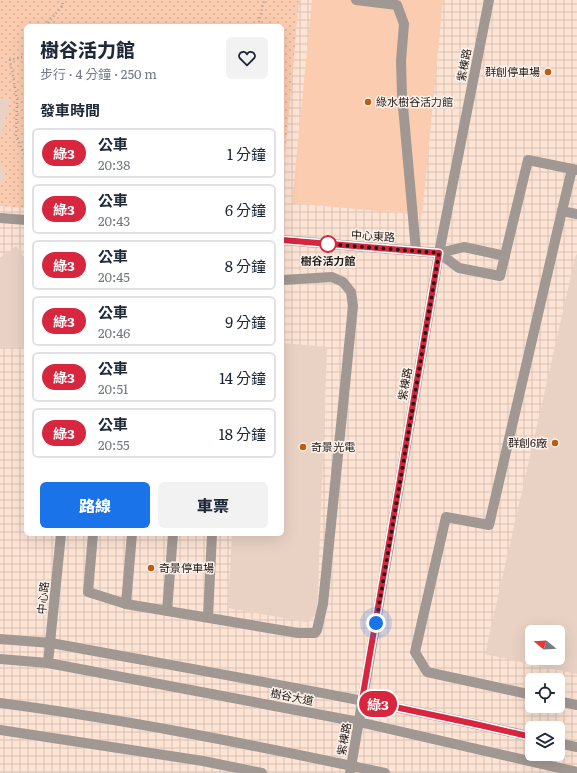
<!DOCTYPE html>
<html lang="zh-TW">
<head>
<meta charset="utf-8">
<style>
	body { margin:0; font-family:Literata,"Noto Sans TC",serif; background:#f2f2f3; color:#1f2937; height:100vh; display:flex; flex-direction:column; font-size:15px; white-space:nowrap }
	* { box-sizing:border-box; margin:0 }
	p { font-size:13px; color:#747a83 }
	.icon { flex:none; width:22px; height:22px; fill:none; stroke:currentColor; stroke-width:2; stroke-linecap:round; stroke-linejoin:round }
	.map { position:relative; flex:1; overflow:hidden }
	.drawer { position:absolute; left:24px; top:24px; width:260px; height:512px; display:flex; flex-direction:column; background:#fff; border-radius:6px; box-shadow:0 4px 16px #0002 }
	.drawer>* { flex:none }
	.badge { padding:0 8px; border-radius:13px; font-size:14px; line-height:26px }
	.needle { width:26px; rotate:288deg }
	.fabs { position:absolute; left:525px; top:625px; display:grid; gap:8px }
	.fabs a { display:grid; place-items:center; width:40px; height:40px; border-radius:6px; background:#fff; box-shadow:0 4px 16px #0002; font-size:20px }
	.you { position:absolute; width:20px; height:20px; margin:-10px; border:3px solid #fff; border-radius:50%; background:#1a73e8; box-shadow:0 0 0 6px #1a73e833 }
	.map>.badge { position:absolute; translate:-50% -50%; box-shadow:0 0 0 2px #fff }
	h2 { padding:0 16px; font-size:15px; line-height:36px }
	.round { display:grid; place-items:center; flex:none; width:42px; height:42px; border-radius:6px; background:#f2f2f3 }
	.overview { display:flex; align-items:center; justify-content:space-between; height:68px; padding:0 16px }
	h1 { font-size:19px; font-weight:800; line-height:30px }
	.primary-button { display:flex; gap:8px; margin-top:auto; padding:8px 16px }
	.primary-button a { flex:1; height:46px; border-radius:6px; background:#1a73e8; color:#fff; font-size:16px; font-weight:800; line-height:46px; text-align:center }
	.primary-button a+a { background:#f2f2f3; color:#1f2937 }
	ul { padding:0; list-style:none }
	li { display:flex; align-items:center; gap:12px; height:50px; margin:0 8px 6px; padding:0 8px; border:2px solid #e0e1e3; border-radius:6px }
	li div { flex:1 }
	li b { display:block; font-size:15px }
	li em { font-style:normal }
	li .badge { min-width:44px; font-weight:700; text-align:center }
	.map>svg:first-child { display:block }
	.industrial { fill:url(#industrial-grid); fill-rule:evenodd }
	.grass { fill:url(#grass-dots) }
	.pitch { fill:#fbccb0 }
	.building { fill:#e9d2c4; fill-rule:evenodd }
	.lines { fill:none; stroke-linecap:round; stroke-linejoin:round }
	.path { stroke:#a89f99; stroke-width:2.5; stroke-dasharray:1 3; stroke-linecap:butt }
	.minor { stroke:#a29893; stroke-width:10 }
	.line-casing { stroke:#fff; stroke-width:9 }
	.line { stroke:#d7263d; stroke-width:6 }
	.walk { stroke:#231b16; stroke-width:4; stroke-dasharray:0 7.2 }
	.poi-dot { fill:#bb5e10; stroke:#fcf2ec; stroke-width:1.5 }
	.stop-dot { fill:#fff; stroke:#d7263d; stroke-width:2 }
	.labels { text-anchor:middle; stroke-width:3; stroke-linejoin:round; paint-order:stroke }
	.street-label { font-size:11px; fill:#231b16; stroke:#fcf2ec }
	.poi-label { font-size:11px; fill:#231b16; stroke:#fcf2ec; text-anchor:start }
	.stop-label { font-size:11px; font-weight:bold; fill:#231b16; stroke:#fcf2ec }
</style>
</head>
<body>
<div class="map">
<svg width="577" height="773" viewBox="0 0 577 773">
	<defs>
		<pattern id="industrial-grid" width="8" height="8" patternUnits="userSpaceOnUse"><rect width="8" height="8" fill="#fce3d4"/><path d="M0 4h8M4 0v8" fill="none" stroke="#d8c2b5"/></pattern>
		<pattern id="grass-dots" width="8" height="8" patternUnits="userSpaceOnUse"><rect width="8" height="8" fill="#fbccb0"/><path d="M2 2h.1M6 6h.1" fill="none" stroke="#d7af97" stroke-width="1.8" stroke-linecap="round"/></pattern>
	</defs>
	<rect width="100%" height="100%" fill="#fcf2ec"/>
	<path class="industrial" d="M0,0h577v773h-577zM26,26h256v508h-256zM532,632h26v26h-26zM532,680h26v26h-26zM532,728h26v26h-26z"/>
	<polygon class="grass" points="0,0 299,0 282,188 282,26 26,26 26,208 0,206"/>
	<polygon class="pitch" points="312,0 443,0 422,215 292,203"/>
	<g class="building">
		<polygon points="0,98 11,99 1,135 0,135"/>
		<polygon points="0,158 2,164 4,182 0,181"/>
		<polygon points="16,246 26,260 26,347 0,348 0,258"/>
		<path d="M576,254l1,1v419l-92,-20zM532,632h26v26h-26z"/>
		<polygon points="282,343 327,347 317,615 306,622 228,608 232,534 282,534"/>
	</g>
	<g class="lines">
		<g class="path">
			<polyline points="46,26 47,24 63,5 62,0"/>
			<polyline points="258,26 264,0"/>
			<polyline points="26,56 10,60 17,99 16,136 26,158"/>
		</g>
		<g class="minor">
			<polyline points="356,0 397,5 404,24 401,61 402,95 416,251"/>
			<polyline points="562,211 572,169 577,170"/>
			<polyline points="0,218 26,220"/>
			<polyline points="282,240 439,253 464,247 505,256"/>
			<polyline points="439,253 459,268 500,276 528,160 572,169"/>
			<polyline points="93,534 88,592 126,604 298,633 315,633 317,630 323,604 353,306 351,292 343,282 332,277 282,280"/>
			<polyline points="126,604 132,534"/>
			<polyline points="167,611 173,534"/>
			<polyline points="208,617 212,534"/>
			<path d="M0,639l51,4c161,30 322,57 481,94"/>
			<polyline points="0,659 48,663 359,722 577,772"/>
			<polyline points="48,663 61,534"/>
			<polyline points="532,695 427,672 415,652 446,517 489,525 562,211 577,214"/>
			<polyline points="558,701 577,705"/>
			<path d="M0,703c130,17 258,43 385,70"/>
			<polyline points="0,730 203,761 262,773"/>
			<polyline points="558,743 577,747"/>
			<polyline points="350,773 439,253 489,0"/>
		</g>
	</g>
	<g class="lines">
		<defs>
			<polyline id="line" points="282,240 439,253 362,700 475,724 532,737"/>
		</defs>
		<use href="#line" class="line-casing"/>
		<use href="#line" class="line"/>
		<polyline class="walk" points="328,244 327,244 439,253 376,623"/>
	</g>
	<g class="poi-dot">
		<circle cx="548" cy="72" r="4"/>
		<circle cx="368" cy="102" r="4"/>
		<circle cx="555" cy="443" r="4"/>
		<circle cx="303" cy="447" r="4"/>
		<circle cx="151" cy="568" r="4"/>
	</g>
	<circle class="stop-dot" cx="328" cy="244" r="8"/>
	<g class="labels">
		<g class="street-label">
			<text transform="translate(464 65) rotate(-79)" y="4">紫棟路</text>
			<text transform="translate(373 236) rotate(4)" y="4">中心東路</text>
			<text transform="translate(405 384) rotate(-80)" y="4">紫棟路</text>
			<text transform="translate(43 598) rotate(-85)" y="4">中心路</text>
			<text transform="translate(292 697) rotate(11)" y="4">樹谷大道</text>
			<text transform="translate(344 739) rotate(-80)" y="4">紫棟路</text>
		</g>
		<g class="poi-label">
			<text x="540" y="76" text-anchor="end">群創停車場</text>
			<text x="376" y="106">綠水樹谷活力館</text>
			<text x="547" y="447" text-anchor="end">群創6廠</text>
			<text x="311" y="451">奇景光電</text>
			<text x="159" y="572">奇景停車場</text>
		</g>
		<g class="stop-label">
			<text x="328" y="265">樹谷活力館</text>
		</g>
	</g>
</svg>
<div class="fabs">
<a><svg class="needle" viewBox="-14 -14 28 28"><path d="M0-13l5 13h-10z" fill="#e53935"/><path d="M0 13l5-13h-10z" fill="#747a83"/></svg></a>
<a><svg class="icon" aria-label="locate" viewBox="0 0 24 24"><circle cx="12" cy="12" r="6"/><path d="M12 2v4M12 18v4M2 12h4M18 12h4"/></svg></a>
<a><svg class="icon" aria-label="layers" viewBox="0 0 24 24"><path d="M12 4l9 5-9 5-9-5zM3 14l9 5 9-5"/></svg></a>
</div>
<div class="you" style="left:376px;top:623px"></div>
<b class="badge" style="left:378px;top:704px;background:#d7263d;color:#fff">綠3</b>
<section class="drawer">
<div class="overview"><div><h1>樹谷活力館</h1><p>步行 · 4 分鐘 · 250 m</p></div><a class="round"><svg class="icon" aria-label="heart" viewBox="0 0 24 24"><path d="M12 20l-8-8c-3-5 5-10 8-4 3-6 11-1 8 4z"/></svg></a></div>
<h2>發車時間</h2>
<ul>
<li><span class="badge" style="background:#d7263d;color:#fff">綠3</span><div><b>公車</b><p>20:38</p></div><em>1 分鐘</em></li>
<li><span class="badge" style="background:#d7263d;color:#fff">綠3</span><div><b>公車</b><p>20:43</p></div><em>6 分鐘</em></li>
<li><span class="badge" style="background:#d7263d;color:#fff">綠3</span><div><b>公車</b><p>20:45</p></div><em>8 分鐘</em></li>
<li><span class="badge" style="background:#d7263d;color:#fff">綠3</span><div><b>公車</b><p>20:46</p></div><em>9 分鐘</em></li>
<li><span class="badge" style="background:#d7263d;color:#fff">綠3</span><div><b>公車</b><p>20:51</p></div><em>14 分鐘</em></li>
<li><span class="badge" style="background:#d7263d;color:#fff">綠3</span><div><b>公車</b><p>20:55</p></div><em>18 分鐘</em></li>
</ul>
<div class="primary-button"><a>路線</a><a>車票</a></div>
</section>
</div>
</body>
</html>
